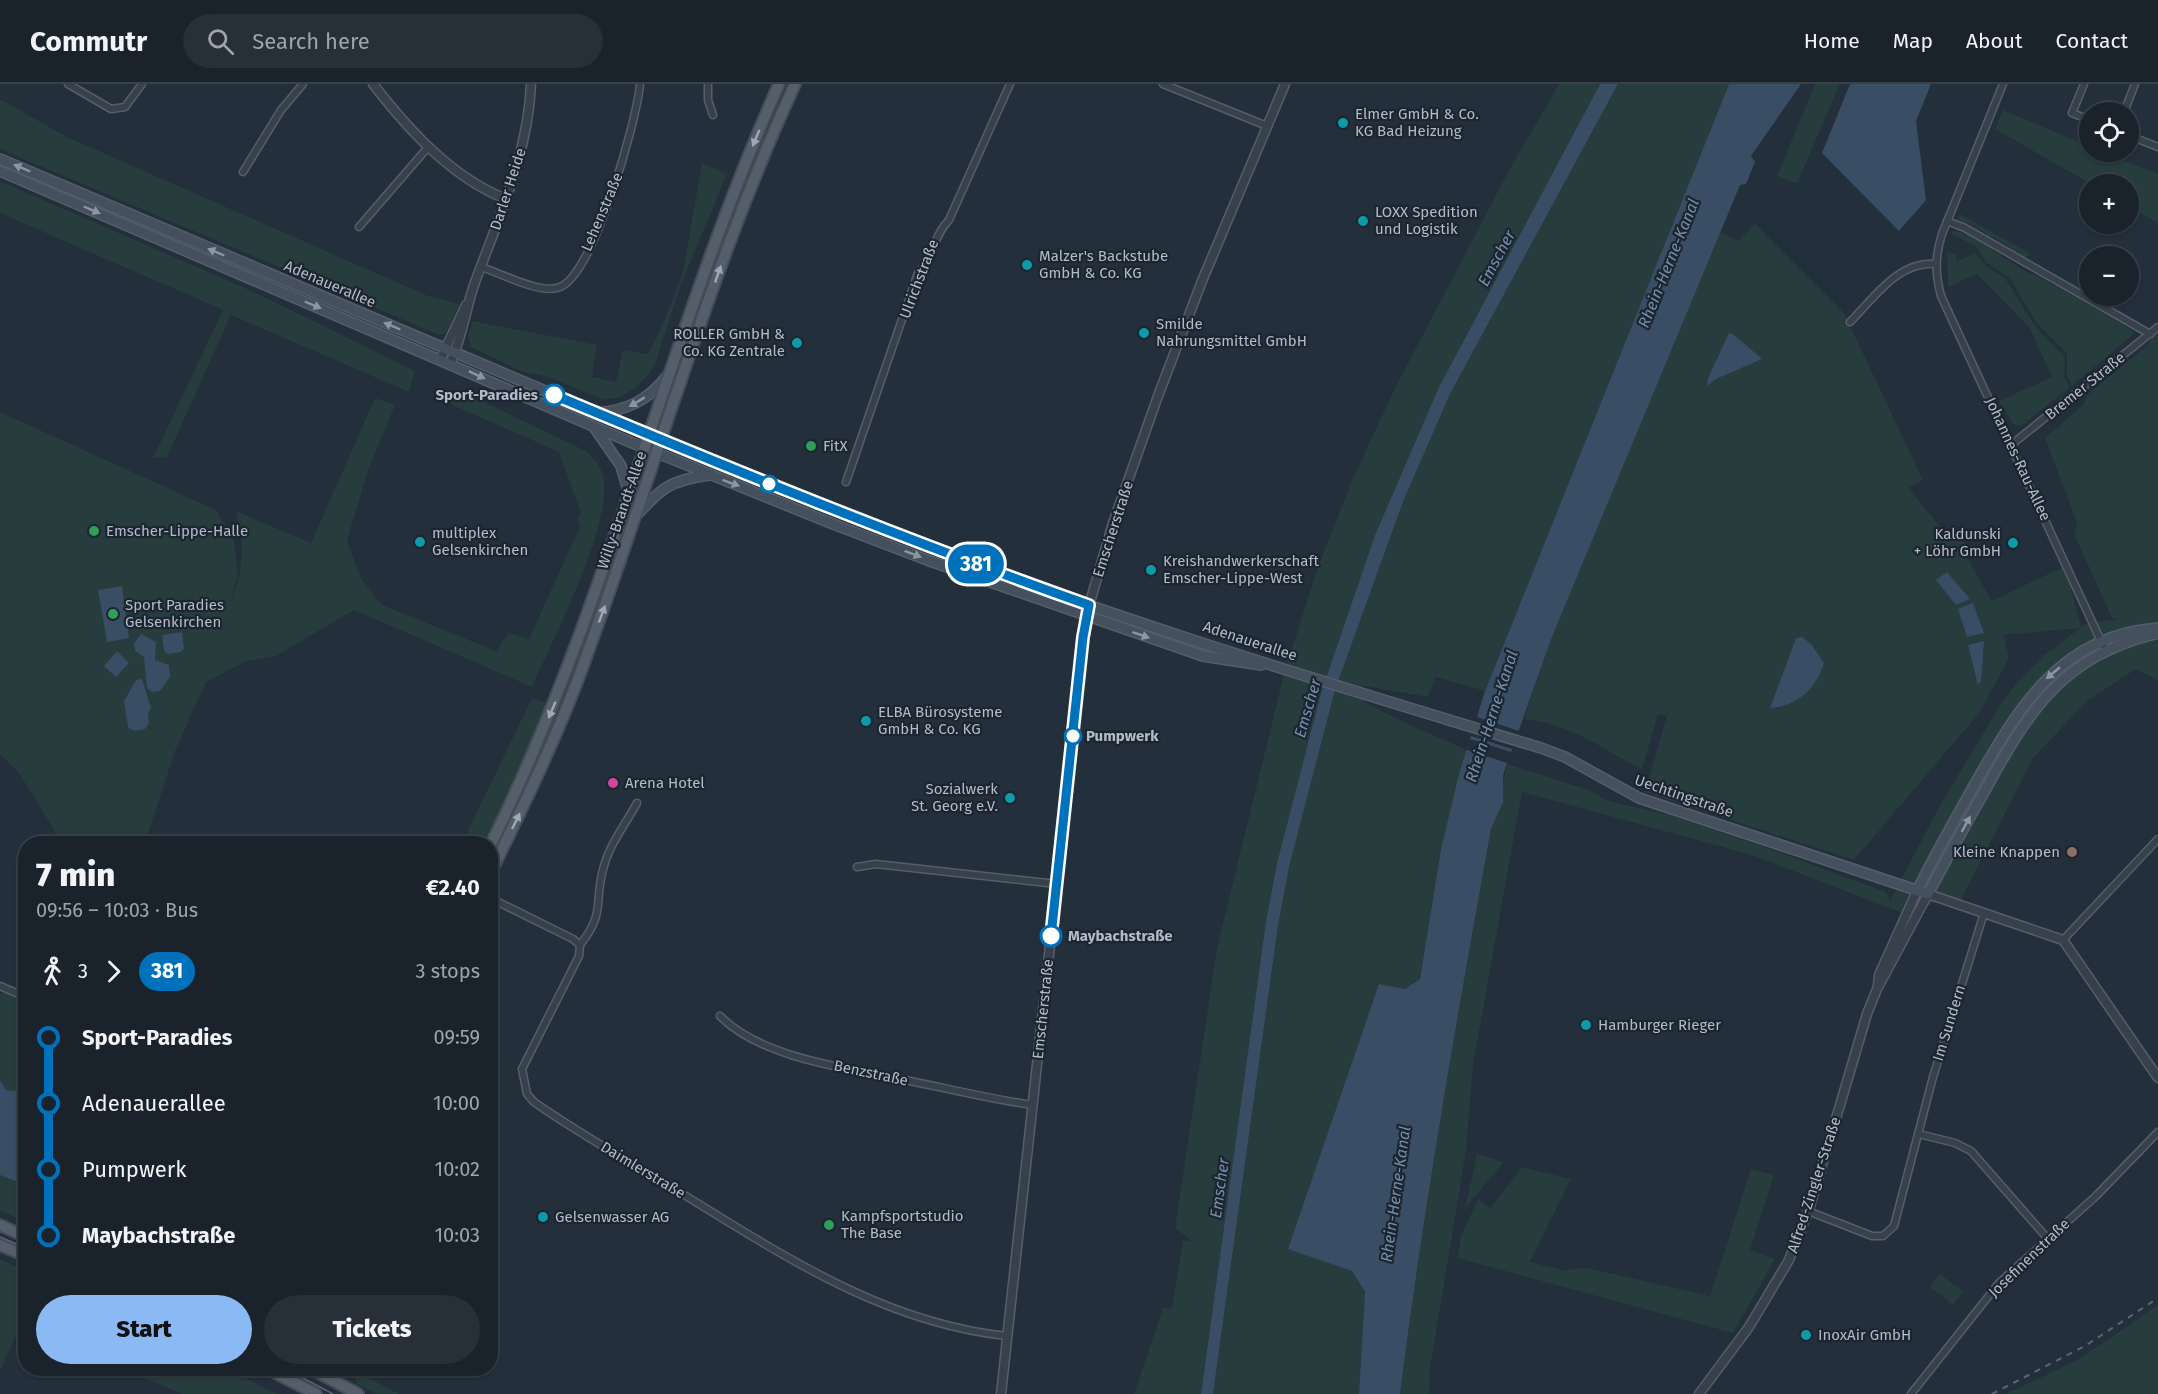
<!DOCTYPE html>
<html lang="en">
<head>
<meta charset="utf-8">
<style>
	body { margin:0; font-family:"Fira Sans",sans-serif; background:#272f38; color:#f1f3f6; height:100vh; display:flex; flex-direction:column; font-size:22px; white-space:nowrap }
	* { box-sizing:border-box; margin:0 }
	p { font-size:20px; color:#9fa4a9 }
	.icon { flex:none; width:33px; height:33px; fill:none; stroke:currentColor; stroke-width:2; stroke-linecap:round; stroke-linejoin:round }
	.map { position:relative; flex:1; overflow:hidden }
	.side { position:absolute; left:18px; top:752px; width:480px; height:540px; display:flex; flex-direction:column; background:#1a232c; border-radius:24px; box-shadow:0 2px 4px #0004,0 0 0 2px #384048 }
	.side>* { flex:none }
	.badge { padding:0 12px; border-radius:20px; font-size:21px; line-height:39px }
	.tools { position:absolute; left:2079px; top:18px; display:grid; gap:12px }
	.tools a { display:grid; place-items:center; width:60px; height:60px; border-radius:50%; background:#1a232c; box-shadow:0 2px 4px #0004,0 0 0 2px #384048; font-size:30px }
	.map>.badge { position:absolute; translate:-50% -50%; box-shadow:0 0 0 3px #fff }
	.legs { display:flex; align-items:center; gap:9px; height:66px; padding:0 18px; font-size:20px }
	.legs p { margin-inline-start:auto }
	.headline { display:flex; align-items:center; justify-content:space-between; height:102px; padding:0 18px }
	h1 { font-size:33px; font-weight:800; line-height:45px }
	.button { display:flex; gap:12px; margin-top:auto; padding:12px 18px }
	.button a { flex:1; height:69px; border-radius:36px; background:#8ab9f4; color:#111; font-size:24px; font-weight:800; line-height:69px; text-align:center }
	.button a+a { background:#272f38; color:#f1f3f6 }
	ul { padding:0 18px; list-style:none }
	li { display:flex; align-items:center; gap:21px; height:66px; font-size:22px }
	li i { display:grid; place-items:center; width:9px; height:100%; margin:0 8px; background:currentColor }
	li i::after { content:''; width:15px; height:15px; margin:-8px; border:4px solid; border-radius:50%; background:#1a232c }
	li p { margin-inline-start:auto }
	li:first-child i { background:linear-gradient(#0000 50%,currentColor 0) }
	li:last-child i { background:linear-gradient(currentColor 50%,#0000 0) }
	header { display:flex; align-items:center; gap:36px; box-sizing:border-box; height:84px; padding:0 30px; background:#1a232c; border-bottom:2px solid #384048 }
	header strong { font-size:28px }
	nav { display:flex; gap:33px; margin-inline-start:auto; font-size:21px }
	.search { width:420px; height:54px; background:#272f38; display:flex; align-items:center; gap:15px; box-sizing:border-box; padding:0 21px; border-radius:33px; color:#9fa4a9; font-size:22px }
	.map>svg:first-child { display:block }
	.green { fill:#263c3d }
	.water { fill:#394d64 }
	.pier { fill:#232f3b }
	.lines { fill:none; stroke-linecap:round; stroke-linejoin:round }
	.minor-casing { stroke:#555e69; stroke-width:9 }
	.tertiary-casing { stroke:#555e69; stroke-width:11 }
	.secondary-casing { stroke:#555e69; stroke-width:12 }
	.primary-casing { stroke:#434c57; stroke-width:14 }
	.minor { stroke:#37404b; stroke-width:6 }
	.tertiary { stroke:#37404b; stroke-width:8 }
	.secondary { stroke:#45505e; stroke-width:9 }
	.primary { stroke:#555f6b; stroke-width:10 }
	.tram { stroke:#596572; stroke-width:1.5 }
	.rail { stroke:#596572; stroke-width:2; stroke-dasharray:6 6; stroke-linecap:butt }
	.oneway { fill:#9fa9b5 }
	.oneway2 { fill:#8c96a2 }
	.line-1-casing { stroke:#fff; stroke-width:14 }
	.line-1 { stroke:#0072bc; stroke-width:9 }
	.culture-dot { fill:#0f9aa8; stroke:#1c2530; stroke-width:2 }
	.stop-1-dot { fill:#fff; stroke:#0072bc; stroke-width:3 }
	.leisure-dot { fill:#2e9e5b; stroke:#1c2530; stroke-width:2 }
	.hotel-dot { fill:#d1479c; stroke:#1c2530; stroke-width:2 }
	.education-dot { fill:#8d6e63; stroke:#1c2530; stroke-width:2 }
	.labels { text-anchor:middle; stroke-width:4.5; stroke-linejoin:round; paint-order:stroke }
	.poi-label { font-size:15px; fill:#b2bbc7; stroke:#1c2530; text-anchor:start }
	.street-label { font-size:15px; fill:#b2bbc7; stroke:#1c2530 }
	.stop-label { font-size:15px; font-weight:bold; fill:#b2bbc7; stroke:#1c2530; text-anchor:start }
	.water-label { font-size:16px; font-style:italic; fill:#738eaa; stroke:#1c2530 }
</style>
</head>
<body>
<header>
<strong>Commutr</strong>
<div class="search"><svg class="icon" aria-label="search" viewBox="0 0 24 24"><circle cx="10" cy="10" r="6"/><path d="M15 15l6 6"/></svg>Search here</div>
<nav><a>Home</a><a>Map</a><a>About</a><a>Contact</a></nav>
</header>
<div class="map">
<svg width="2158" height="1310" viewBox="0 0 2158 1310">
	<rect width="100%" height="100%" fill="#232f3b"/>
	<g class="green">
		<polygon points="1559,0 1600,0 1439,303 1375,451 1321,609 1277,779 1266,837 1201,1310 1134,1310 1163,1224 1172,1224 1183,1156 1193,1158 1175,1144 1217,864 1285,586 1319,480 1353,394 1395,304 1507,90"/>
		<polygon points="1618,0 1729,0 1485,607 1436,593 1428,613 1364,602 1358,610 1365,618 1397,635 1467,666 1441,765 1420,895 1405,905 1379,900 1352,1187 1365,1208 1359,1310 1213,1310 1278,842 1289,783 1335,606 1403,418 1450,310"/>
		<polygon points="1815,0 1840,0 1797,100 1777,92"/>
		<polygon points="0,15 67,53 428,212 459,220 446,249 439,251 0,65"/>
		<polygon points="2003,26 2089,62 2090,68 2104,68 2158,90 2158,139 2129,122 2128,100 2091,100 1995,45"/>
		<polygon points="702,79 727,90 680,203 654,283 638,302 621,313 604,316 549,293 523,288 471,263 468,252 473,237 597,261 592,293 616,298 623,266 648,270 666,233 683,188"/>
		<polygon points="0,97 254,208 415,287 409,308 231,231 167,373 153,374 223,226 0,129"/>
		<polygon points="1960,130 2031,170 2025,174 2019,171 2020,169 2009,165 2010,163 1991,152 1990,154 1986,152 1987,150 1968,139 1964,140 1958,134"/>
		<path d="M1755,140l89,89 79,167 -15,8 41,49 17,-7 -3,21 29,50 73,-35 16,61 5,-3 31,-5 -5,-1 -38,-84 3,-11 -32,-85 38,-33 5,-11 60,-49 4,-13 6,4v344l-22,-11 -49,32 -54,57 -74,146 -18,-5 -31,17 -158,-61 -230,-63 -49,273 -7,86 -36,217 -1,26h-29c24,-189 57,-377 91,-565l11,-25v-19l5,-21 82,26 17,10 67,16 103,35 110,41 4,9 48,-92 61,-102 16,-22 28,-29 37,-28 -76,7 5,23 -29,54 -126,148 -209,-68 22,-76 -9,-2 -16,56c-36,-20 -77,-48 -118,-51l28,-82 168,-406 18,10z"/>
		<path d="M1953,147c20,-1 60,37 79,43 10,4 99,53 103,59l-63,53 -5,-10v-22l-32,-33 -25,-43 -24,-16 -11,-16 -23,-12z"/>
		<polygon points="1947,168 1956,170 1956,178 1975,169 1986,182 2005,194 2035,242 2065,273 2064,294 2070,303 2021,342 2013,340 1999,317 2052,293 2029,243 1977,190 1948,203"/>
		<path d="M457,305l129,62c9,8 17,18 18,30 6,48 -51,159 -72,206l-178,-77 -78,46 -29,5 -41,21 -31,69 -30,92h-83l-43,-70 -19,-19v-342l216,98 18,31 4,33 -8,30c14,-36 15,-56 6,-93l75,32 64,-145 20,7 -28,68 -20,68 14,37 21,27 114,46 13,-18 20,6 51,-113 -3,-8 4,-5 -22,-61 -109,-48z"/>
		<polygon points="532,614 549,620 486,759 462,759"/>
		<polygon points="25,900 25,1000 16,1007 6,1006 0,996 0,910"/>
		<polygon points="1477,1070 1504,1078 1465,1124"/>
		<polygon points="1522,1083 1571,1095 1530,1178 1563,1186 1587,1184 1710,1212 1751,1085 1774,1091 1750,1166 1775,1175 1733,1249 1457,1174 1461,1152 1478,1115 1491,1124"/>
		<polygon points="0,1091 25,1101 25,1138 0,1126"/>
		<polygon points="0,1175 25,1187 26,1244 19,1244 0,1287"/>
		<polygon points="1940,1190 1963,1208 1953,1221 1930,1203"/>
		<polygon points="2158,1221 2158,1310 2006,1310 2079,1275"/>
		<polygon points="123,1284 227,1284 276,1310 182,1310"/>
		<polygon points="357,1288 399,1310 376,1310 356,1299"/>
	</g>
	<g class="water">
		<polygon points="1600,0 1618,0 1450,310 1403,418 1335,606 1289,783 1278,842 1213,1310 1201,1310 1266,837 1277,779 1321,609 1375,451 1439,303"/>
		<path d="M1729,0h72l-50,72 4,6 -9,22 -6,1 -188,452 -49,138v27l-12,27c-34,188 -67,376 -91,565h-41l6,-102 -13,-21 -64,-22 91,-265 26,5 15,-10 21,-130 18,-75 26,-83z"/>
		<polygon points="1850,0 1931,0 1916,37 1926,116 1899,147 1822,69"/>
		<polygon points="1729,249 1733,250 1762,275 1716,295 1707,302 1708,294"/>
		<polygon points="1947,488 1970,515 1956,521 1936,496"/>
		<polygon points="122,502 129,554 107,558 98,506"/>
		<polygon points="1973,519 1984,549 1967,553 1958,525"/>
		<polygon points="182,548 184,565 181,568 168,570 164,567 162,551"/>
		<polygon points="141,550 156,558 155,576 169,581 170,593 160,607 152,608 147,604 144,573 135,567 134,559"/>
		<path d="M1802,553l9,7 13,19c-8,26 -26,43 -54,45l26,-70z"/>
		<polygon points="1984,557 1981,597 1978,601 1968,561"/>
		<polygon points="117,567 129,579 116,593 104,582"/>
		<polygon points="142,595 151,624 148,629 149,639 145,645 134,647 128,643 124,617 136,596"/>
		<polygon points="0,996 6,1006 16,1007 25,1000 25,1101 0,1091"/>
	</g>
	<g class="pier">
		<polygon points="1474,632 1522,648 1515,666 1468,651"/>
		<polygon points="1467,654 1514,669 1510,680 1464,665"/>
	</g>
	<g class="lines">
		<defs>
			<g id="minor">
				<polyline points="68,0 111,25 125,23 142,0"/>
				<polyline points="708,0 708,16 713,31"/>
				<polyline points="1163,0 1267,42"/>
				<path d="M2003,0l-61,150c-7,22 -7,39 -1,62l165,356"/>
				<polyline points="2084,0 2072,29 2090,36"/>
				<polyline points="2124,28 2135,0"/>
				<polyline points="2128,51 2158,63"/>
				<polyline points="243,88 281,26 303,0"/>
				<polyline points="1947,137 1965,144 2150,250"/>
				<polyline points="359,143 429,62"/>
				<path d="M481,183c20,6 59,28 79,20 34,-13 77,-167 80,-203"/>
				<path d="M1850,238c25,-25 48,-61 86,-58"/>
				<polyline points="2011,361 2158,243"/>
				<path d="M846,398l72,-209c16,-16 15,-37 31,-53l61,-136"/>
				<polyline points="857,783 876,780 1057,800"/>
				<path d="M490,814l83,41 7,6 -1,11 -57,113 5,25 7,8c47,33 98,61 147,91 103,63 203,130 326,143"/>
				<polyline points="2063,856 2158,755"/>
				<path d="M580,861c27,-34 13,-44 24,-79 6,-22 22,-43 33,-63"/>
				<polyline points="0,902 26,913"/>
				<path d="M720,932c42,43 132,53 190,65 40,8 81,18 122,24"/>
				<polyline points="1919,1050 1955,1059 1971,1067 2048,1155"/>
				<polyline points="1808,1127 1872,1152 1883,1152 1894,1142 1933,993 1984,829"/>
				<polyline points="1911,1310 1999,1199 2096,1112 2158,1048"/>
			</g>
			<g id="tertiary">
				<path d="M373,0c35,45 79,94 133,115"/>
				<polyline points="440,276 466,221"/>
				<path d="M450,280c12,-26 15,-52 24,-79 24,-66 54,-130 57,-201"/>
				<polyline points="1878,902 1879,891 1917,807"/>
				<polyline points="1001,1310 1086,532 1113,439 1158,312 1202,197 1285,0"/>
				<polyline points="1699,1310 1749,1243 1789,1176 1810,1122 1867,930 1877,905 1928,810 2063,856 2158,994"/>
			</g>
			<g id="secondary">
				<path d="M0,75c309,130 615,266 927,387 200,78 408,139 614,202l24,9 74,41 289,96c18,-34 36,-67 55,-100 45,-82 78,-138 175,-161"/>
				<polyline points="0,87 630,358 833,440 927,476 1203,572 1261,581"/>
				<path d="M597,329c30,-3 51,-12 70,-37"/>
				<polyline points="594,343 621,382 629,410"/>
				<path d="M636,432c25,-28 35,-36 73,-41"/>
				<path d="M1917,807c18,-37 39,-73 59,-109 43,-75 85,-147 182,-154"/>
			</g>
			<g id="primary">
				<path d="M490,762c121,-245 178,-513 289,-762"/>
				<path d="M490,790c34,-69 68,-139 94,-211 71,-193 125,-392 211,-579"/>
				<polyline points="0,1141 26,1153"/>
				<polyline points="0,1161 26,1172"/>
				<polyline points="266,1284 316,1310"/>
				<polyline points="310,1284 358,1310"/>
			</g>
		</defs>
		<use href="#minor" class="minor-casing"/>
		<use href="#tertiary" class="tertiary-casing"/>
		<use href="#secondary" class="secondary-casing"/>
		<use href="#primary" class="primary-casing"/>
		<use href="#minor" class="minor"/>
		<use href="#tertiary" class="tertiary"/>
		<use href="#secondary" class="secondary"/>
		<use href="#primary" class="primary"/>
		<g class="tram">
			<polyline points="0,1153 26,1164"/>
			<polyline points="284,1284 333,1310"/>
		</g>
		<polyline class="rail" points="1992,1310 2085,1262 2158,1214"/>
	</g>
	<defs><path id="oneway-solid" d="M-6-.8H1V-3.2L6.5 0L1 3.2V.8H-6Z" transform="scale(1.5)"/></defs>
	<g class="oneway">
		<use href="#oneway-solid" transform="translate(756 54) rotate(113)"/>
		<use href="#oneway-solid" transform="translate(718 190) rotate(-71)"/>
		<use href="#oneway-solid" transform="translate(602 530) rotate(-70)"/>
		<use href="#oneway-solid" transform="translate(552 626) rotate(113)"/>
		<use href="#oneway-solid" transform="translate(516 737) rotate(-64)"/>
	</g>
	<g class="oneway2">
		<use href="#oneway-solid" transform="translate(22 84) rotate(-157)"/>
		<use href="#oneway-solid" transform="translate(92 126) rotate(23)"/>
		<use href="#oneway-solid" transform="translate(216 168) rotate(-157)"/>
		<use href="#oneway-solid" transform="translate(313 221) rotate(23)"/>
		<use href="#oneway-solid" transform="translate(392 242) rotate(-157)"/>
		<use href="#oneway-solid" transform="translate(477 291) rotate(25)"/>
		<use href="#oneway-solid" transform="translate(637 318) rotate(149)"/>
		<use href="#oneway-solid" transform="translate(731 399) rotate(20)"/>
		<use href="#oneway-solid" transform="translate(913 470) rotate(21)"/>
		<use href="#oneway-solid" transform="translate(1141 551) rotate(19)"/>
		<use href="#oneway-solid" transform="translate(2053 589) rotate(140)"/>
		<use href="#oneway-solid" transform="translate(1966 740) rotate(-61)"/>
	</g>
	<g class="lines">
		<defs>
			<path id="line-1" d="M554,311c177,74 354,146 535,210l-6,32 -32,299"/>
		</defs>
		<use href="#line-1" class="line-1-casing"/>
		<use href="#line-1" class="line-1"/>
	</g>
	<g class="culture-dot">
		<circle cx="1343" cy="39" r="6"/>
		<circle cx="1363" cy="137" r="6"/>
		<circle cx="1027" cy="181" r="6"/>
		<circle cx="1144" cy="249" r="6"/>
		<circle cx="797" cy="259" r="6"/>
		<circle cx="420" cy="458" r="6"/>
		<circle cx="2013" cy="459" r="6"/>
		<circle cx="1151" cy="486" r="6"/>
		<circle cx="866" cy="637" r="6"/>
		<circle cx="1010" cy="714" r="6"/>
		<circle cx="1586" cy="941" r="6"/>
		<circle cx="543" cy="1133" r="6"/>
		<circle cx="1806" cy="1251" r="6"/>
	</g>
	<g class="stop-1-dot">
		<circle cx="554" cy="311" r="10"/>
		<circle cx="769" cy="400" r="8"/>
		<circle cx="1073" cy="652" r="8"/>
		<circle cx="1051" cy="852" r="10"/>
	</g>
	<g class="leisure-dot">
		<circle cx="811" cy="362" r="6"/>
		<circle cx="94" cy="447" r="6"/>
		<circle cx="113" cy="530" r="6"/>
		<circle cx="829" cy="1141" r="6"/>
	</g>
	<circle class="hotel-dot" cx="613" cy="699" r="6"/>
	<circle class="education-dot" cx="2072" cy="768" r="6"/>
	<g class="labels">
		<g class="poi-label">
			<text x="1355" y="35">Elmer GmbH &amp; Co.<tspan x="1355" dy="17">KG Bad Heizung</tspan></text>
			<text x="1375" y="133">LOXX Spedition<tspan x="1375" dy="17">und Logistik</tspan></text>
			<text x="1039" y="177">Malzer's Backstube<tspan x="1039" dy="17">GmbH &amp; Co. KG</tspan></text>
			<text x="1156" y="245">Smilde<tspan x="1156" dy="17">Nahrungsmittel GmbH</tspan></text>
			<text x="785" y="255" text-anchor="end">ROLLER GmbH &amp;<tspan x="785" dy="17">Co. KG Zentrale</tspan></text>
			<text x="823" y="367">FitX</text>
			<text x="106" y="452">Emscher-Lippe-Halle</text>
			<text x="432" y="454">multiplex<tspan x="432" dy="17">Gelsenkirchen</tspan></text>
			<text x="2001" y="455" text-anchor="end">Kaldunski<tspan x="2001" dy="17">+ Löhr GmbH</tspan></text>
			<text x="1163" y="482">Kreishandwerkerschaft<tspan x="1163" dy="17">Emscher-Lippe-West</tspan></text>
			<text x="125" y="526">Sport Paradies<tspan x="125" dy="17">Gelsenkirchen</tspan></text>
			<text x="878" y="633">ELBA Bürosysteme<tspan x="878" dy="17">GmbH &amp; Co. KG</tspan></text>
			<text x="625" y="704">Arena Hotel</text>
			<text x="998" y="710" text-anchor="end">Sozialwerk<tspan x="998" dy="17">St. Georg e.V.</tspan></text>
			<text x="2060" y="773" text-anchor="end">Kleine Knappen</text>
			<text x="1598" y="946">Hamburger Rieger</text>
			<text x="841" y="1137">Kampfsportstudio<tspan x="841" dy="17">The Base</tspan></text>
			<text x="555" y="1138">Gelsenwasser AG</text>
			<text x="1818" y="1256">InoxAir GmbH</text>
		</g>
		<g class="street-label">
			<text transform="translate(508 105) rotate(-72)" y="5">Darler Heide</text>
			<text transform="translate(602 128) rotate(-67)" y="5">Lehenstraße</text>
			<text transform="translate(919 195) rotate(-69)" y="5">Ulrichstraße</text>
			<text transform="translate(330 200) rotate(23)" y="5">Adenauerallee</text>
			<text transform="translate(2085 302) rotate(-39)" y="5">Bremer Straße</text>
			<text transform="translate(2018 375) rotate(65)" y="5">Johannes-Rau-Allee</text>
			<text transform="translate(622 426) rotate(-71)" y="5">Willy-Brandt-Allee</text>
			<text transform="translate(1113 445) rotate(-72)" y="5">Emscherstraße</text>
			<text transform="translate(1250 557) rotate(18)" y="5">Adenauerallee</text>
			<text transform="translate(1684 712) rotate(19)" y="5">Uechtingstraße</text>
			<text transform="translate(1043 925) rotate(-84)" y="5">Emscherstraße</text>
			<text transform="translate(1949 939) rotate(-73)" y="5">Im Sundern</text>
			<text transform="translate(871 989) rotate(12)" y="5">Benzstraße</text>
			<text transform="translate(643 1086) rotate(31)" y="5">Daimlerstraße</text>
			<text transform="translate(1814 1101) rotate(-72)" y="5">Alfred-Zingler-Straße</text>
			<text transform="translate(2029 1174) rotate(-44)" y="5">Josefinenstraße</text>
		</g>
		<g class="stop-label">
			<text x="538" y="316" text-anchor="end">Sport-Paradies</text>
			<text x="1086" y="657">Pumpwerk</text>
			<text x="1068" y="857">Maybachstraße</text>
		</g>
		<g class="water-label">
			<text transform="translate(1496 174) rotate(-62)" y="6">Emscher</text>
			<text transform="translate(1668 179) rotate(-68)" y="6">Rhein-Herne-Kanal</text>
			<text transform="translate(1307 624) rotate(-74)" y="6">Emscher</text>
			<text transform="translate(1491 632) rotate(-72)" y="6">Rhein-Herne-Kanal</text>
			<text transform="translate(1219 1104) rotate(-82)" y="6">Emscher</text>
			<text transform="translate(1395 1110) rotate(-82)" y="6">Rhein-Herne-Kanal</text>
		</g>
	</g>
</svg>
<div class="tools">
<a><svg class="icon" aria-label="locate" viewBox="0 0 24 24"><circle cx="12" cy="12" r="6"/><path d="M12 2v4M12 18v4M2 12h4M18 12h4"/></svg></a>
<a>+</a>
<a>−</a>
</div>
<b class="badge" style="left:976px;top:480px;background:#0072bc;color:#fff">381</b>
<section class="side">
<div class="headline"><div><h1>7 min</h1><p>09:56 – 10:03 · Bus</p></div><b>€2.40</b></div>
<div class="legs"><svg class="icon" aria-label="walk" viewBox="0 0 24 24"><circle cx="13" cy="4" r="2"/><path d="M13 8l-2 6 4 7M11 14l-3 7M7 12l3-4h3l4 4"/></svg>3<svg class="icon" aria-label="forward" viewBox="0 0 24 24"><path d="M9 5l7 7-7 7"/></svg><b class="badge" style="background:#0072bc;color:#fff">381</b><p>3 stops</p></div>
<ul>
<li><i style="color:#0072bc"></i><b>Sport-Paradies</b><p>09:59</p></li>
<li><i style="color:#0072bc"></i><span>Adenauerallee</span><p>10:00</p></li>
<li><i style="color:#0072bc"></i><span>Pumpwerk</span><p>10:02</p></li>
<li><i style="color:#0072bc"></i><b>Maybachstraße</b><p>10:03</p></li>
</ul>
<div class="button"><a>Start</a><a>Tickets</a></div>
</section>
</div>
</body>
</html>
